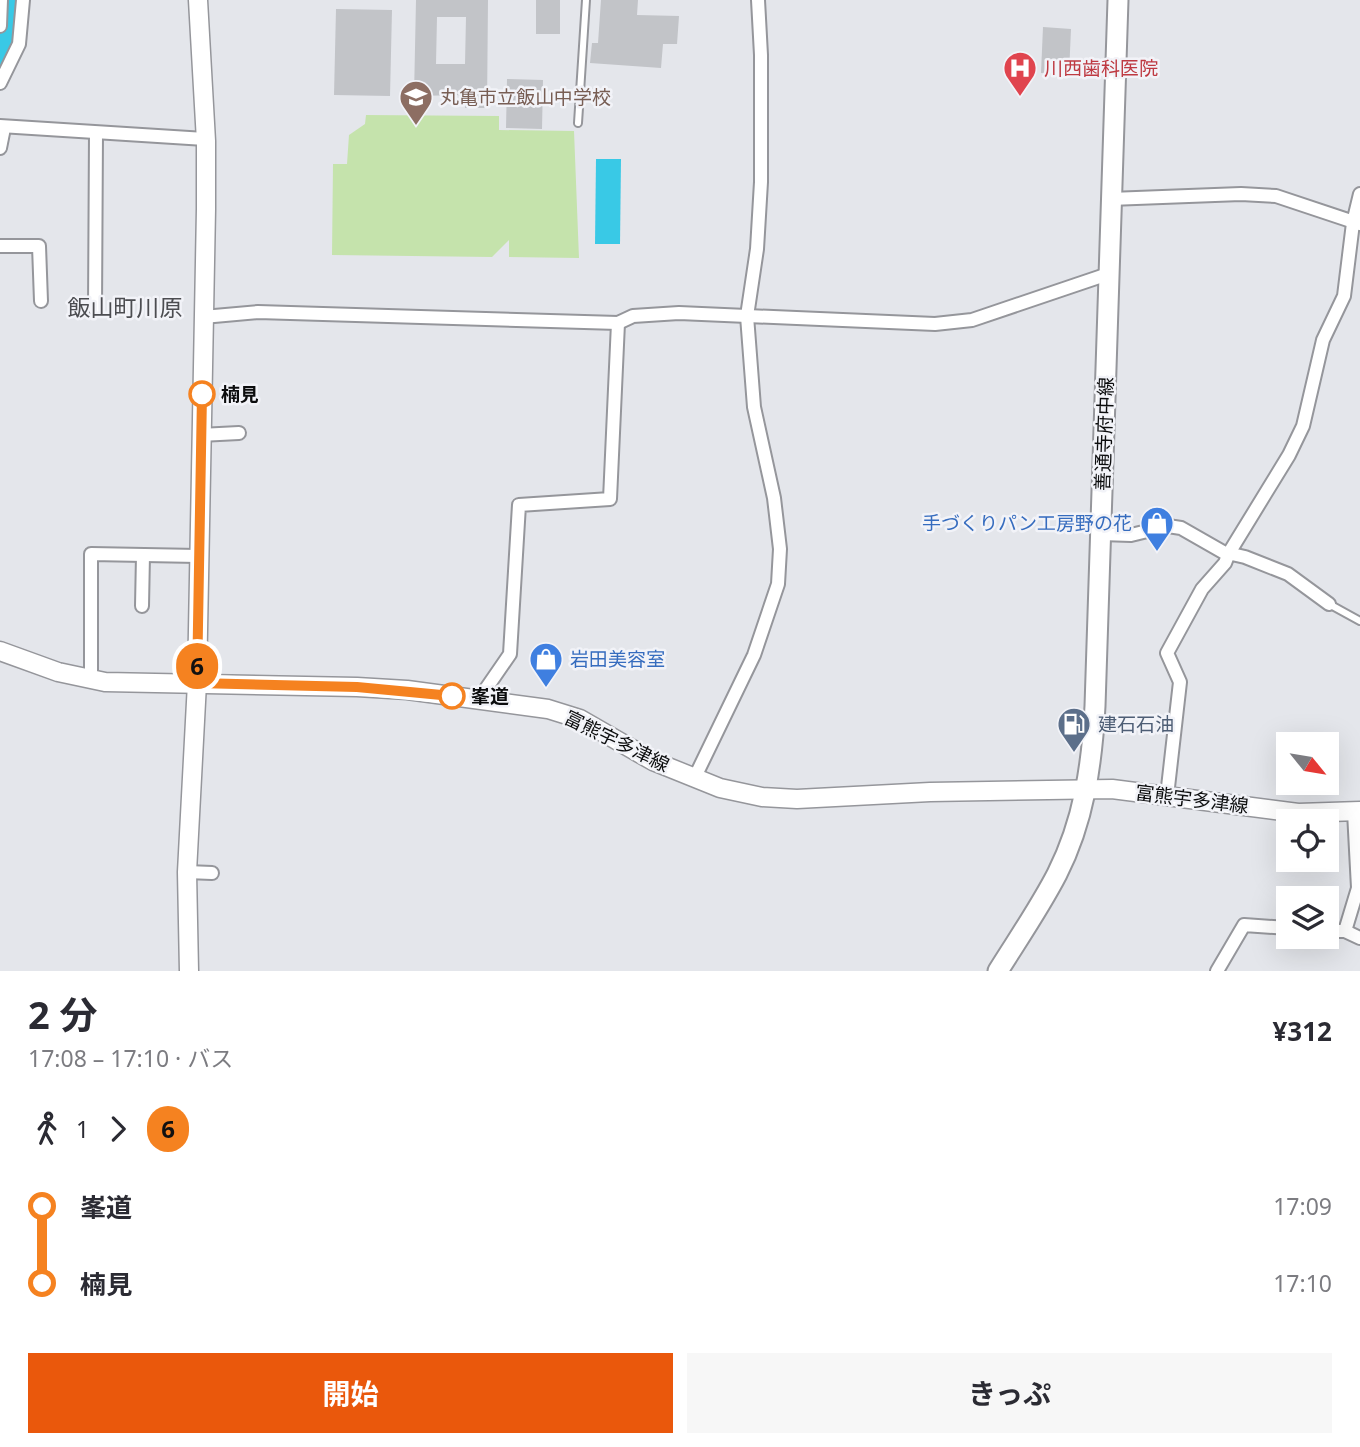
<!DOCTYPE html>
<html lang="ja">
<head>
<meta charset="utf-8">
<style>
	body { margin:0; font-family:"Noto Sans","Noto Sans JP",sans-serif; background:#f7f7f7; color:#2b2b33; height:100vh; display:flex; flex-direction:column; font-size:26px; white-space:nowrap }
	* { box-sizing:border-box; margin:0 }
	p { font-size:23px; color:#7c7c81 }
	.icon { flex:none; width:38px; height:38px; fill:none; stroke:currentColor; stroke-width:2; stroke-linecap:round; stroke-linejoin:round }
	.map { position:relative; height:971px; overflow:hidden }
	.sheet { display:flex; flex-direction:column; background:#fff; flex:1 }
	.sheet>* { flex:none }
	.badge { padding:0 14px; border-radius:23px; font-size:24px; line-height:46px }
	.needle { width:46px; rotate:120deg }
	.tools { position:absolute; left:1276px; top:732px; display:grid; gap:14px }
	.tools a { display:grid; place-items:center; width:63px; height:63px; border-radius:0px; background:#fff; box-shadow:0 7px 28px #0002; font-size:35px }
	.map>.badge { position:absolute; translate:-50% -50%; box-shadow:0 0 0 4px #fff }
	.legs { display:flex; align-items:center; gap:10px; height:77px; padding:0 28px; font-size:23px }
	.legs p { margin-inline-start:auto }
	.headline { display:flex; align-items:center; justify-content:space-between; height:119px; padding:0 28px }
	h1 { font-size:38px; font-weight:700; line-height:52px }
	.action { display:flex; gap:14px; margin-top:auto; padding:14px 28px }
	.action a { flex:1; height:80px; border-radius:0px; background:#ea580c; color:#fff; font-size:28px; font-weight:700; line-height:80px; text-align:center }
	.action a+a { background:#f7f7f7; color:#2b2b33 }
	ul { padding:0 28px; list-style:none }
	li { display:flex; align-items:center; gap:24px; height:77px; font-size:26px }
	li i { display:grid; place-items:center; width:10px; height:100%; margin:0 9px; background:currentColor }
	li i::after { content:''; width:18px; height:18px; margin:-9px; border:5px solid; border-radius:50%; background:#fff }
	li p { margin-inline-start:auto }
	li:first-child i { background:linear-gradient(#0000 50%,currentColor 0) }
	li:last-child i { background:linear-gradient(currentColor 50%,#0000 0) }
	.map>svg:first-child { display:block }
	.green { fill:#c5e3ac }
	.water { fill:#39c9e6 }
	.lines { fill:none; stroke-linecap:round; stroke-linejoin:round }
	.river { stroke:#39c9e6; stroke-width:21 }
	.building { fill:#c2c4c8; fill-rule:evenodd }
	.lane-casing { stroke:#95969b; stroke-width:10 }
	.street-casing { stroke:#95969b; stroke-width:16 }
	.secondary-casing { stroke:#95969b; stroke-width:21 }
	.primary-casing { stroke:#95969b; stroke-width:23 }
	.lane { stroke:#fff; stroke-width:6 }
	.street { stroke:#fff; stroke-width:12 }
	.secondary { stroke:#fff; stroke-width:18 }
	.primary { stroke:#fff; stroke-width:19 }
	.line-1-casing { stroke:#fff; stroke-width:16 }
	.line-1 { stroke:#f58220; stroke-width:10 }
	.stop-1-dot { fill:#fff; stroke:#f58220; stroke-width:3.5 }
	.labels { text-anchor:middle; stroke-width:5; stroke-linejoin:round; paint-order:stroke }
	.health-label { font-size:19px; fill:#be3a42; stroke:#f2f3f8; text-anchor:start }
	.education-label { font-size:19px; fill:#785e54; stroke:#f2f3f8; text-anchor:start }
	.stop-label { font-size:19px; font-weight:bold; fill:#0c0d0e; stroke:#f2f3f8; text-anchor:start }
	.street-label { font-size:19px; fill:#0c0d0e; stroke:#f2f3f8 }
	.shop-label { font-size:19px; fill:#366cbe; stroke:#f2f3f8; text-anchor:end }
	.service-label { font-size:19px; fill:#4e5e75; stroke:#f2f3f8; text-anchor:start }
	.quarter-label { font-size:23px; fill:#4c4d51; stroke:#f2f3f8 }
</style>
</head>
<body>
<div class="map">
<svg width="1360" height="971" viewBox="0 0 1360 971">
	<rect width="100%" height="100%" fill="#e4e6eb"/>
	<polygon class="green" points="366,115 499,116 499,130 574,131 579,258 509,257 509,240 492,257 332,255 333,164 347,164 349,135 365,124"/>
	<polygon class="water" points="596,159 621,159 620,244 595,244"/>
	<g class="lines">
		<polyline class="river" points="0,58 6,48 11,0"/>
	</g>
	<g class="building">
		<path d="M416,0h72l-1,108h-22v-13l-51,1zM437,17h29l-1,47h-29z"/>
		<rect x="536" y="0" width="24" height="34"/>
		<polygon points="601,0 638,0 637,15 679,16 677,44 663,44 661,68 590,63 592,43 598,43"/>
		<polygon points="336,9 392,10 390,96 334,95"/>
		<polygon points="1043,27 1071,29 1069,74 1041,73"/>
		<polygon points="507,79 543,80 542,129 506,128"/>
	</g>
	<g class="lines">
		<defs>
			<g id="lane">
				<polyline points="578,123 586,0"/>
				<polyline points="1329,604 1360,621"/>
			</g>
			<g id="street">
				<polyline points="0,26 1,0"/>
				<polyline points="0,83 19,44 23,0"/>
				<polyline points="0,126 205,139"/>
				<polyline points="0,148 4,128"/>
				<polyline points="1110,199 1241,194 1276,196 1360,224"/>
				<polyline points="0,246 39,246 41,301"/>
				<polyline points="95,309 96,133"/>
				<polyline points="203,317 258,312 618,323 633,316 679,313 935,324 972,320 1108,274"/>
				<polyline points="200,435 239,433"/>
				<polyline points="1101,534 1131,535 1168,526 1181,528 1223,552 1245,557 1288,574 1329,604"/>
				<polyline points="142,606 143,555"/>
				<polyline points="91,679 91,554 198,556"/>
				<polyline points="479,699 510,654 519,505 610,499 618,323"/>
				<polyline points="695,777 754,655 778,584 780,549 774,498 754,407 747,316 757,249 761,182 761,55 758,0"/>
				<polyline points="1167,796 1180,682 1167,653 1202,589 1225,563 1229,553 1289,455 1303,426 1323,340 1344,296 1353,223 1360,194"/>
				<polyline points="187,872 212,873"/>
				<polyline points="1326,931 1345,931 1360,938"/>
				<polyline points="1345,931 1358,888 1354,812"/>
				<polyline points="1217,971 1244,925 1288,928"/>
			</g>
			<g id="secondary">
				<polyline points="0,651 58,672 105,682 357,687 407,690 548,709 580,719 653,761 720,788 762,797 797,799 930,792 1112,789 1298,813 1360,811"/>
				<polyline points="189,971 187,872 197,683 206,209 206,141 198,0"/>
			</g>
			<path id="primary" d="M998,971c20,-32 42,-64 59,-97 27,-53 35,-110 38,-168l23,-706"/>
		</defs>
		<use href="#lane" class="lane-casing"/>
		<use href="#street" class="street-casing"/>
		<use href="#secondary" class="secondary-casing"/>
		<use href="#primary" class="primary-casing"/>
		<use href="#lane" class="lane"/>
		<use href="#street" class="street"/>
		<use href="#secondary" class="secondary"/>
		<use href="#primary" class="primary"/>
	</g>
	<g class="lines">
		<defs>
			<polyline id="line-1" points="202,394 197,683 357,687 452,696"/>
		</defs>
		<use href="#line-1" class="line-1-casing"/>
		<use href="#line-1" class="line-1"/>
	</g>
	<defs>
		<symbol id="hospital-pin" viewBox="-11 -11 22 30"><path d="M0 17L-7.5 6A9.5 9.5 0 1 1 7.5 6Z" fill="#e0444e" stroke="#f2f3f8"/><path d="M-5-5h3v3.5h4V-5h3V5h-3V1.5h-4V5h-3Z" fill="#fff"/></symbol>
		<symbol id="school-pin" viewBox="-11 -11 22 30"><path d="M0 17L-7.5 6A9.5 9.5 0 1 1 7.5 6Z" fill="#8d6e63" stroke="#f2f3f8"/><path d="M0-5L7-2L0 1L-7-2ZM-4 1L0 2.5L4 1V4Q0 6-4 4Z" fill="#fff"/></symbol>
		<symbol id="shop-pin" viewBox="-11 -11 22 30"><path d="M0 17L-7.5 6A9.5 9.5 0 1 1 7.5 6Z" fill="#3f7fe0" stroke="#f2f3f8"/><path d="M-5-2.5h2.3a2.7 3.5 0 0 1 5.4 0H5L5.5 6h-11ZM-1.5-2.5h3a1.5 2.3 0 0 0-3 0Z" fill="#fff"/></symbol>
		<symbol id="fuel-pin" viewBox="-11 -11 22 30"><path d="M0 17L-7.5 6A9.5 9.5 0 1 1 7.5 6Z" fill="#5c6f8a" stroke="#f2f3f8"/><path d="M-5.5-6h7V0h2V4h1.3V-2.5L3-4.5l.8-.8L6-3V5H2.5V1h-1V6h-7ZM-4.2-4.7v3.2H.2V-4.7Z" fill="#fff"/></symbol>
	</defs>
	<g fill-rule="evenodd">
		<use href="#hospital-pin" x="1001" y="49" width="38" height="52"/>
		<use href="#school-pin" x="397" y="78" width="38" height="52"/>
		<use href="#shop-pin" x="1138" y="504" width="38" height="52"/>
		<use href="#shop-pin" x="527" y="640" width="38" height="52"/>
		<use href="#fuel-pin" x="1055" y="705" width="38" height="52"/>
	</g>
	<g class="stop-1-dot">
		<circle cx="202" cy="394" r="12"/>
		<circle cx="452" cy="696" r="12"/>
	</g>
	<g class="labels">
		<g class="health-label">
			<text x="1044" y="75">川西歯科医院</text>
		</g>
		<g class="education-label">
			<text x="440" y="104">丸亀市立飯山中学校</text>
		</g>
		<g class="stop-label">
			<text x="221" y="401">楠見</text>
			<text x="471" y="703">峯道</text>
		</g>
		<g class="street-label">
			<text transform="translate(1104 434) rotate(-88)" y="7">善通寺府中線</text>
			<text transform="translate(617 741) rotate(26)" y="7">富熊宇多津線</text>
			<text transform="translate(1192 799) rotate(7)" y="7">富熊宇多津線</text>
		</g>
		<g class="shop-label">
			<text x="1132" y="530">手づくりパン工房野の花</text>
			<text x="570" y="666" text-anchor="start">岩田美容室</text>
		</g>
		<g class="service-label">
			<text x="1098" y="731">建石石油</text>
		</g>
		<g class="quarter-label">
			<text x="125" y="316">飯山町川原</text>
		</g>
	</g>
</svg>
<div class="tools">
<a><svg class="needle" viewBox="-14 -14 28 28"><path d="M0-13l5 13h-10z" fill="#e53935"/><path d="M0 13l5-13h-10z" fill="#7c7c81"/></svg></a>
<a><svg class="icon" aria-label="locate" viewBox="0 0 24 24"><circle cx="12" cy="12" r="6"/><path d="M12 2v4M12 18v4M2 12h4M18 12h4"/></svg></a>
<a><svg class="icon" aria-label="layers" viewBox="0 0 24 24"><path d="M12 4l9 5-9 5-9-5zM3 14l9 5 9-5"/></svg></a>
</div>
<b class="badge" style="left:197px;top:666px;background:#f58220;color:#111">6</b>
</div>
<section class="sheet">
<div class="headline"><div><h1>2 分</h1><p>17:08 – 17:10 · バス</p></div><b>¥312</b></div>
<div class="legs"><svg class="icon" aria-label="walk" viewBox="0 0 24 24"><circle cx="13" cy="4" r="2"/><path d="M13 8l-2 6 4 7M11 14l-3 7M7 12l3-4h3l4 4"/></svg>1<svg class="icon" aria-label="forward" viewBox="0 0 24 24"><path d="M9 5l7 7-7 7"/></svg><b class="badge" style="background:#f58220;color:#111">6</b></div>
<ul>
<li><i style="color:#f58220"></i><b>峯道</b><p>17:09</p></li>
<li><i style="color:#f58220"></i><b>楠見</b><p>17:10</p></li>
</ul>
<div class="action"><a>開始</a><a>きっぷ</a></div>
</section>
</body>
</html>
